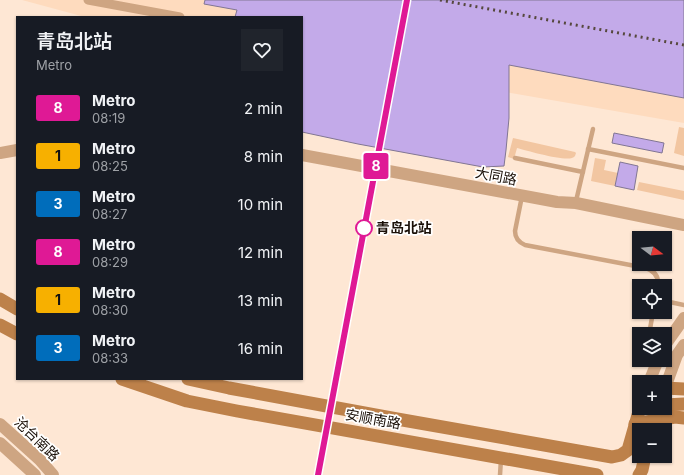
<!DOCTYPE html>
<html lang="en">
<head>
<meta charset="utf-8">
<style>
	body { margin:0; font-family:Inter,"Noto Sans SC",sans-serif; background:#20242c; color:#f1f3f6; height:100vh; display:flex; flex-direction:column; font-size:15px; white-space:nowrap }
	* { box-sizing:border-box; margin:0 }
	p { font-size:13px; color:#9ea1a6 }
	.icon { flex:none; width:22px; height:22px; fill:none; stroke:currentColor; stroke-width:2; stroke-linecap:round; stroke-linejoin:round }
	.map { position:relative; flex:1; overflow:hidden }
	.details { position:absolute; left:16px; top:16px; width:287px; height:364px; display:flex; flex-direction:column; background:#171b24; border-radius:0px; box-shadow:0 1px 3px #0004 }
	.details>* { flex:none }
	.badge { padding:0 8px; border-radius:3px; font-size:14px; line-height:26px }
	.needle { width:26px; rotate:106deg }
	.controls { position:absolute; left:632px; top:231px; display:grid; gap:8px }
	.controls a { display:grid; place-items:center; width:40px; height:40px; border-radius:0px; background:#171b24; box-shadow:0 1px 3px #0004; font-size:20px }
	.map>.badge { position:absolute; translate:-50% -50%; box-shadow:0 0 0 2px #fff }
	.round { display:grid; place-items:center; flex:none; width:42px; height:42px; border-radius:0px; background:#20242c }
	.summary { display:flex; align-items:center; justify-content:space-between; height:68px; padding:0 20px }
	h1 { font-size:19px; font-weight:600; line-height:30px }
	ul { padding:0; list-style:none }
	li { display:flex; align-items:center; gap:12px; height:48px; padding:0 20px }
	li div { flex:1 }
	li b { display:block; font-size:15px }
	li em { font-style:normal }
	li .badge { min-width:44px; font-weight:700; text-align:center }
	.map>svg:first-child { display:block }
	.built { fill:#fedbbe }
	.green { fill:#f2c6a1 }
	.building { fill:#c3aae9; stroke:#817693 }
	.lines { fill:none; stroke-linecap:round; stroke-linejoin:round }
	.service { stroke:#cea582; stroke-width:4.5 }
	.minor { stroke:#cea582; stroke-width:9 }
	.tertiary { stroke:#cea582; stroke-width:12 }
	.secondary { stroke:#bd814a; stroke-width:13 }
	.rail { stroke:#56483d; stroke-width:3; stroke-dasharray:2 4; stroke-linecap:butt }
	.line-casing { stroke:#fff; stroke-width:9 }
	.line { stroke:#df1995; stroke-width:6 }
	.stop-dot { fill:#fff; stroke:#df1995; stroke-width:2 }
	.labels { text-anchor:middle; stroke-width:3.5; stroke-linejoin:round; paint-order:stroke }
	.street-label { font-size:14px; fill:#1a1008; stroke:#fff }
	.stop-label { font-size:14px; font-weight:bold; fill:#1a1008; stroke:#fff; text-anchor:start }
</style>
</head>
<body>
<div class="map">
<svg width="684" height="475" viewBox="0 0 684 475">
	<rect width="100%" height="100%" fill="#fee7d4"/>
	<polygon class="built" points="22,0 684,0 684,123 302,57 302,17 85,17"/>
	<g class="green">
		<polygon points="679,127 684,128 684,156 674,153"/>
		<path d="M513,138l62,14 1,1c-1,3 -1,4 -4,5 -9,3 -44,-7 -55,-10l-3,11 -6,-2z"/>
		<polygon points="595,158 606,160 604,170 618,173 615,186 591,181"/>
		<polygon points="639,182 684,191 684,200 637,190"/>
	</g>
	<g class="building">
		<polygon points="205,0 684,0 684,98 509,65 509,118 506,150 504,166 483,167 358,144 302,132 302,17 235,17 237,10 204,4"/>
		<polygon points="614,133 664,143 662,153 612,143"/>
		<polygon points="620,162 638,166 634,190 615,186"/>
	</g>
	<g class="lines">
		<g class="service">
			<polyline points="588,149 684,168"/>
			<polyline points="515,158 583,172"/>
			<path d="M522,196l-7,35c0,7 3,11 10,14l121,23c9,3 13,9 12,18"/>
			<polyline points="576,201 593,129"/>
			<polyline points="665,301 684,305"/>
			<polyline points="650,329 653,312"/>
			<polyline points="500,475 501,459"/>
		</g>
		<polyline class="minor" points="88,0 180,17"/>
		<g class="tertiary">
			<polyline points="0,153 17,150"/>
			<polyline points="302,155 557,202 576,203 684,225"/>
			<polyline points="665,345 684,318"/>
			<polyline points="649,382 658,360"/>
			<polyline points="665,388 677,355 684,345"/>
			<polyline points="0,424 40,460 53,475"/>
			<polyline points="0,443 35,475"/>
		</g>
		<g class="secondary">
			<polyline points="0,299 17,309"/>
			<polyline points="0,325 17,334"/>
			<polyline points="122,379 187,401 237,411 597,475"/>
			<polyline points="188,379 229,388 397,419 612,457 621,455 628,450 640,408"/>
			<polyline points="665,388 684,389"/>
			<polyline points="665,405 684,404"/>
			<polyline points="635,424 675,417 684,418"/>
			<polyline points="652,428 658,408"/>
			<polyline points="639,475 642,470 645,456"/>
		</g>
		<polyline class="rail" points="440,0 684,45"/>
	</g>
	<g class="lines">
		<defs>
			<polyline id="line" points="318,475 407,0"/>
		</defs>
		<use href="#line" class="line-casing"/>
		<use href="#line" class="line"/>
	</g>
	<circle class="stop-dot" cx="364" cy="228" r="8"/>
	<g class="labels">
		<g class="street-label">
			<text transform="translate(496 176) rotate(11)" y="5">大同路</text>
			<text transform="translate(373 419) rotate(10)" y="5">安顺南路</text>
			<text transform="translate(37 439) rotate(44)" y="5">沧台南路</text>
		</g>
		<g class="stop-label">
			<text x="376" y="233">青岛北站</text>
		</g>
	</g>
</svg>
<div class="controls">
<a><svg class="needle" viewBox="-14 -14 28 28"><path d="M0-13l5 13h-10z" fill="#e53935"/><path d="M0 13l5-13h-10z" fill="#9ea1a6"/></svg></a>
<a><svg class="icon" aria-label="locate" viewBox="0 0 24 24"><circle cx="12" cy="12" r="6"/><path d="M12 2v4M12 18v4M2 12h4M18 12h4"/></svg></a>
<a><svg class="icon" aria-label="layers" viewBox="0 0 24 24"><path d="M12 4l9 5-9 5-9-5zM3 14l9 5 9-5"/></svg></a>
<a>+</a>
<a>−</a>
</div>
<b class="badge" style="left:376px;top:166px;background:#df1995;color:#fff">8</b>
<section class="details">
<div class="summary"><div><h1>青岛北站</h1><p>Metro</p></div><a class="round"><svg class="icon" aria-label="heart" viewBox="0 0 24 24"><path d="M12 20l-8-8c-3-5 5-10 8-4 3-6 11-1 8 4z"/></svg></a></div>
<ul>
<li><span class="badge" style="background:#df1995;color:#fff">8</span><div><b>Metro</b><p>08:19</p></div><em>2 min</em></li>
<li><span class="badge" style="background:#f7b000;color:#111">1</span><div><b>Metro</b><p>08:25</p></div><em>8 min</em></li>
<li><span class="badge" style="background:#006dbb;color:#fff">3</span><div><b>Metro</b><p>08:27</p></div><em>10 min</em></li>
<li><span class="badge" style="background:#df1995;color:#fff">8</span><div><b>Metro</b><p>08:29</p></div><em>12 min</em></li>
<li><span class="badge" style="background:#f7b000;color:#111">1</span><div><b>Metro</b><p>08:30</p></div><em>13 min</em></li>
<li><span class="badge" style="background:#006dbb;color:#fff">3</span><div><b>Metro</b><p>08:33</p></div><em>16 min</em></li>
</ul>
</section>
</div>
</body>
</html>
